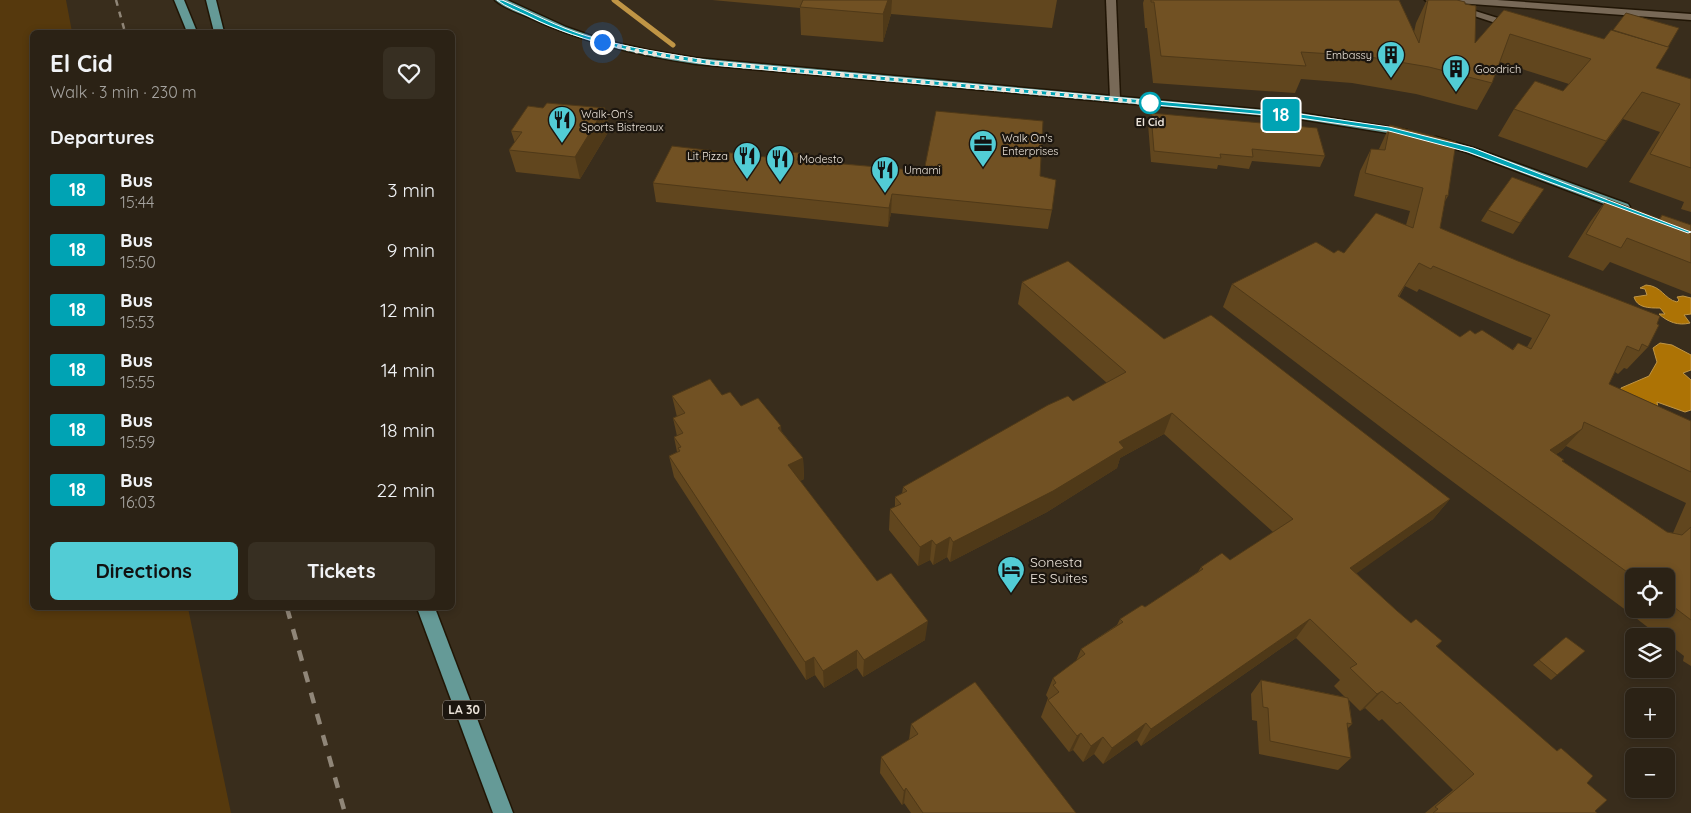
<!DOCTYPE html>
<html lang="en">
<head>
<meta charset="utf-8">
<style>
	body { margin:0; font-family:Quicksand,sans-serif; background:#372f22; color:#f1f3f6; height:100vh; display:flex; flex-direction:column; font-size:19px; white-space:nowrap }
	* { box-sizing:border-box; margin:0 }
	p { font-size:16px; color:#a6a4a0 }
	.icon { flex:none; width:28px; height:28px; fill:none; stroke:currentColor; stroke-width:2; stroke-linecap:round; stroke-linejoin:round }
	.map { position:relative; flex:1; overflow:hidden }
	.drawer { position:absolute; left:30px; top:30px; width:425px; height:580px; display:flex; flex-direction:column; background:#2b2215; border-radius:8px; box-shadow:0 2px 8px #0003,0 0 0 1px #473f34 }
	.drawer>* { flex:none }
	.badge { padding:0 10px; border-radius:4px; font-size:18px; line-height:32px }
	.tools { position:absolute; left:1625px; top:568px; display:grid; gap:10px }
	.tools a { display:grid; place-items:center; width:50px; height:50px; border-radius:8px; background:#2b2215; box-shadow:0 2px 8px #0003,0 0 0 1px #473f34; font-size:25px }
	.you { position:absolute; width:25px; height:25px; margin:-12px; border:4px solid #fff; border-radius:50%; background:#1a73e8; box-shadow:0 0 0 8px #1a73e833 }
	.map>.badge { position:absolute; translate:-50% -50%; box-shadow:0 0 0 2px #fff }
	h2 { padding:0 20px; font-size:19px; line-height:45px }
	.round { display:grid; place-items:center; flex:none; width:52px; height:52px; border-radius:8px; background:#372f22 }
	.headline { display:flex; align-items:center; justify-content:space-between; height:85px; padding:0 20px }
	h1 { font-size:24px; font-weight:700; line-height:38px }
	.button { display:flex; gap:10px; margin-top:auto; padding:10px 20px }
	.button a { flex:1; height:58px; border-radius:8px; background:#52ccd5; color:#111; font-size:20px; font-weight:700; line-height:58px; text-align:center }
	.button a+a { background:#372f22; color:#f1f3f6 }
	ul { padding:0; list-style:none }
	li { display:flex; align-items:center; gap:15px; height:60px; padding:0 20px }
	li div { flex:1 }
	li b { display:block; font-size:19px }
	li em { font-style:normal }
	li .badge { min-width:55px; font-weight:700; text-align:center }
	.map>svg:first-child { display:block }
	.green { fill:#56390d }
	.water { fill:#ad7305; stroke:#c09545 }
	.lines { fill:none; stroke-linecap:round; stroke-linejoin:round }
	.stream { stroke:#c09545; stroke-width:5 }
	.minor-casing { stroke:#201505; stroke-width:3 }
	.major-casing { stroke:#201505; stroke-width:3 }
	.minor { fill:#786957; fill-rule:evenodd }
	.major { fill:#659a97; fill-rule:evenodd }
	.rail-far1 { stroke:#908678; stroke-width:2.5; stroke-dasharray:6 6; stroke-linecap:butt }
	.rail { stroke:#908678; stroke-width:4.5; stroke-dasharray:11 11; stroke-linecap:butt }
	.wall { fill:#61461e; fill-rule:evenodd }
	.shaded-wall { fill:#4f3918 }
	.building { fill:#715123; stroke:#4f3918; fill-rule:evenodd }
	.line { fill:#00a3b4; stroke:#fff }
	.walk { stroke:#ece4da; stroke-width:5; stroke-dasharray:0 9 }
	.stop-dot { fill:#fff; stroke:#00a3b4; stroke-width:2.5 }
	.labels { text-anchor:middle; stroke-width:4.5; stroke-linejoin:round; paint-order:stroke }
	.far-poi-label { font-size:11px; fill:#ece4da; stroke:#1c160f; text-anchor:start }
	.far-stop-label { font-size:11px; font-weight:bold; fill:#ece4da; stroke:#1c160f }
	.shield { fill:#1c160f; stroke:#aea69d; stroke-width:1 }
	.shield-label { font-size:12px; font-weight:bold; fill:#ece4da }
	.poi-label { font-size:14px; fill:#ece4da; stroke:#1c160f; text-anchor:start }
</style>
</head>
<body>
<div class="map">
<svg width="1691" height="813" viewBox="0 0 1691 813">
	<rect width="100%" height="100%" fill="#392d1c"/>
	<polygon class="green" points="0,0 66,0 72,32 32,32 32,608 188,608 231,813 0,813"/>
	<g class="water">
		<path d="M1646,285c16,1 18,14 31,17l2,-2 -2,-3 6,-1 8,2v16l-7,1 6,8c-12,3 -22,-1 -31,-9h6l-5,-6c-11,0 -23,0 -26,-11l13,-2 -2,-6 -5,-1z"/>
		<polygon points="1660,343 1672,345 1691,355 1691,370 1683,373 1691,380 1691,410 1685,412 1657,402 1658,408 1622,400 1621,388 1649,376 1657,362 1653,348"/>
	</g>
	<g class="lines">
		<polyline class="stream" points="614,0 673,45"/>
		<defs>
			<g id="minor">
				<polygon points="1106,0 1116,0 1120,99 1115,102 1110,99"/>
				<polygon points="1425,0 1440,0 1517,24 1519,26 1514,29 1511,28"/>
				<polygon points="1453,0 1497,0 1691,14 1691,20 1458,3"/>
			</g>
			<g id="major">
				<polygon points="174,0 184,0 197,32 187,32"/>
				<polygon points="206,0 216,0 224,32 214,32"/>
				<path d="M495,0h12l59,27 37,13 45,10 48,8 604,55 107,17 6,3 -6,3 -107,-17 -604,-55c-59,-9 -116,-22 -170,-48 -10,-4 -23,-9 -31,-16z"/>
				<polygon points="1436,137 1474,148 1628,204 1630,207 1628,210 1620,210 1466,152 1432,142 1430,140 1432,138"/>
				<polygon points="417,608 435,608 513,813 493,813"/>
			</g>
		</defs>
		<use href="#minor" class="minor-casing"/>
		<use href="#major" class="major-casing"/>
		<use href="#minor" class="minor"/>
		<use href="#major" class="major"/>
		<polyline class="rail-far1" points="116,0 125,32"/>
		<polyline class="rail" points="287,608 345,813"/>
	</g>
	<g class="wall">
		<polygon points="712,0 1057,0 1052,28 891,14 883,42 801,35 800,8"/>
		<polygon points="1144,0 1399,0 1414,32 1416,23 1427,0 1457,0 1465,4 1475,43 1504,10 1604,39 1668,47 1656,68 1691,79 1691,212 1681,209 1684,202 1629,182 1660,132 1623,119 1587,168 1498,136 1514,109 1563,91 1569,84 1500,62 1492,83 1477,110 1416,94 1352,83 1301,79 1295,93 1153,83 1147,28 1145,28 1143,3"/>
		<polygon points="1151,113 1325,156 1320,167 1252,161 1249,169 1218,165 1217,169 1151,162 1148,124"/>
		<path d="M1390,125l58,71 -3,5 -5,27 208,119 -21,22 -3,-1 -6,6 -3,-2 -6,12 82,37v245l-8,-5 1,-5 -18,-14v-6h-7l-36,-28 -186,-138 -214,-163 9,-23 102,-31h10l62,-28 4,-14 -56,-15 6,-25 11,-22h8zM1405,286l12,6 2,-3 113,49 -5,9 -9,-4 -6,7 -37,-16 -15,3 -61,-40zM1566,446l120,57 -13,30 -6,-1 -105,-71 -6,-7 5,-3zM1634,576h32v33h-32z"/>
		<polygon points="610,129 580,179 516,172 509,150 515,143 511,131"/>
		<polygon points="800,160 924,171 1040,176 1052,210 1048,229 891,213 888,227 656,202 653,183"/>
		<polygon points="1544,189 1513,234 1481,221 1488,210"/>
		<polygon points="1607,199 1659,219 1662,215 1691,225 1691,294 1610,262 1603,271 1568,257 1590,222"/>
		<polygon points="1022,282 1164,339 1450,499 1433,519 1356,573 1396,610 1411,623 1442,641 1436,647 1556,751 1561,748 1587,783 1595,811 1597,813 1425,813 1453,790 1382,719 1379,721 1365,708 1360,711 1349,700 1352,724 1347,729 1351,758 1338,770 1259,754 1257,721 1252,720 1251,694 1261,680 1345,697 1334,686 1340,680 1296,638 1141,746 1137,740 1103,764 1094,754 1083,762 1073,750 1069,752 1041,717 1048,698 1046,695 1053,678 1076,661 1081,649 1117,625 1120,619 1145,607 1198,572 1201,567 1230,560 1273,532 1164,434 1120,458 1117,468 1047,512 950,562 947,557 933,565 930,560 918,566 889,530 890,509 895,507 895,497 902,494 903,487 1073,401 1107,383 1018,304"/>
		<polygon points="722,395 741,406 782,432 803,458 804,479 800,481 877,581 925,640 863,677 857,668 824,688 815,675 806,680 674,477 669,456 677,452 674,437 677,436 673,418 677,417 672,396"/>
		<polygon points="1566,637 1557,675 1551,680 1533,665"/>
		<polygon points="911,724 1076,813 911,813 904,803 902,805 880,773 881,757 909,740"/>
	</g>
	<g class="shaded-wall">
		<polygon points="888,0 892,0 891,14 883,42 883,14"/>
		<polygon points="1642,92 1623,119 1587,168 1606,141"/>
		<polygon points="605,108 610,129 580,179 575,157"/>
		<polygon points="892,194 891,213 888,227 889,208"/>
		<polygon points="1172,413 1164,434 1120,458 1117,468 1047,512 950,562 953,542 1119,442"/>
		<polygon points="781,426 783,447 778,428"/>
		<polygon points="1582,429 1561,451 1530,472 1550,450"/>
		<polygon points="803,458 804,479 790,486 788,465"/>
		<polygon points="1450,499 1433,519 1336,588 1350,568"/>
		<polygon points="950,537 947,557 933,565 936,545"/>
		<polygon points="932,540 930,560 918,566 920,547"/>
		<polygon points="1310,619 1296,638 1141,746 1151,729"/>
		<polygon points="928,621 925,640 863,677 864,660"/>
		<polygon points="857,650 857,668 824,688 823,671"/>
		<polygon points="814,657 815,675 806,680 805,662"/>
		<polygon points="1382,691 1365,708 1360,711 1377,694"/>
		<polygon points="1146,723 1137,740 1103,764 1112,748"/>
		<polygon points="1081,733 1073,750 1069,752 1077,736"/>
		<polygon points="1103,737 1094,754 1083,762 1091,746"/>
		<polygon points="906,788 904,803 902,805 904,791"/>
	</g>
	<g class="building">
		<polygon points="803,0 888,0 883,14 800,7"/>
		<polygon points="1151,0 1399,0 1419,43 1428,0 1457,0 1465,2 1465,4 1476,6 1475,43 1504,10 1604,39 1611,30 1669,47 1656,68 1691,79 1691,168 1650,154 1680,104 1642,92 1606,141 1514,109 1535,81 1563,91 1591,59 1510,34 1492,83 1429,67 1364,56 1301,52 1306,66 1161,56 1154,2 1151,2"/>
		<polygon points="1626,13 1679,28 1668,47 1613,30"/>
		<polygon points="547,103 605,108 575,157 509,150 522,132 511,131 528,106 543,108"/>
		<polygon points="936,111 1043,121 1040,176 1056,180 1052,210 892,194 889,208 653,183 672,146 766,157 769,150 800,153 797,160 924,171"/>
		<polygon points="1151,113 1317,128 1325,156 1252,149 1253,157 1220,154 1221,158 1154,151"/>
		<path d="M1390,125l66,17 -8,54 -2,-1 -6,33 78,33 142,55 -3,8 2,1 -11,22 -6,-3 -3,7 -12,-5 -18,38 82,37v51l-107,-50 -2,7 -32,21 14,10 -2,1 105,71 15,3 9,-8v93l-25,-19v-25h-32v1l-179,-129 -223,-164 84,-42 18,11 4,-3 6,3 32,-40 37,15 10,-40 -58,-15 6,-24 14,1zM1419,263l12,6 2,-3 117,49 -19,34 -13,-6 -5,7 -31,-20 -7,4 -5,-4 -10,7 -62,-41z"/>
		<polygon points="1512,177 1544,189 1520,223 1488,210"/>
		<polygon points="1607,199 1660,219 1662,215 1691,225 1691,263 1627,238 1621,248 1586,234"/>
		<polygon points="1068,261 1164,339 1211,315 1450,499 1350,568 1396,610 1411,623 1416,619 1442,641 1436,646 1557,751 1561,748 1593,776 1587,783 1607,800 1595,811 1597,813 1433,813 1438,809 1435,807 1474,774 1400,702 1397,704 1382,691 1377,694 1350,668 1357,664 1310,619 1151,729 1146,723 1112,748 1103,737 1091,746 1081,733 1077,736 1048,700 1059,692 1053,685 1056,683 1053,678 1085,654 1081,649 1123,622 1120,619 1142,605 1145,607 1203,569 1201,567 1222,553 1230,560 1293,519 1172,413 1119,442 1124,448 1053,491 953,542 950,537 936,545 932,540 920,547 890,509 901,504 895,497 907,491 903,487 1048,405 1068,396 1073,401 1126,372 1022,282"/>
		<polygon points="710,379 722,395 730,392 741,406 758,398 781,426 778,428 803,458 788,465 877,581 891,573 928,621 864,660 857,650 823,671 814,657 805,662 669,456 680,451 678,448 681,447 674,437 683,433 673,418 685,413 672,396"/>
		<polygon points="1566,637 1585,651 1557,675 1539,660"/>
		<polygon points="1261,680 1348,698 1352,724 1347,723 1351,758 1270,741 1268,708 1263,707"/>
		<polygon points="975,682 1076,813 923,813 906,788 904,791 881,757 918,734 911,724"/>
	</g>
	<path class="line" d="M497,0h5c28,12 55,27 85,36 41,12 83,18 125,25l588,53 89,13 84,21 218,84 -3,1 -220,-81 -79,-21 -89,-13 -588,-53c-63,-10 -126,-20 -184,-49 -10,-5 -22,-9 -31,-16z"/>
	<g class="lines">
		<polyline class="walk" points="602,42 641,52 712,63 1150,103"/>
	</g>
	<defs>
		<symbol id="building-pin" viewBox="-11 -11 22 30"><path d="M0 17L-7.5 6A9.5 9.5 0 1 1 7.5 6Z" fill="#52ccd5" stroke="#1c160f"/><path d="M-4-6H4V6H1V3H-1V6H-4ZM-2.5-4.3h1.7v1.8h-1.7ZM.8-4.3h1.7v1.8H.8ZM-2.5-1h1.7V.8h-1.7ZM.8-1h1.7V.8H.8Z" fill="#111"/></symbol>
		<symbol id="restaurant-pin" viewBox="-11 -11 22 30"><path d="M0 17L-7.5 6A9.5 9.5 0 1 1 7.5 6Z" fill="#52ccd5" stroke="#1c160f"/><path d="M-5-6h1v4h1v-4h1v4h1v-4h1v5L-1.5 .5V6h-2V.5L-5-1ZM5-6V6H3V1.5H1.5Q1.5-4 5-6Z" fill="#111"/></symbol>
		<symbol id="office-pin" viewBox="-11 -11 22 30"><path d="M0 17L-7.5 6A9.5 9.5 0 1 1 7.5 6Z" fill="#52ccd5" stroke="#1c160f"/><path d="M-6-3h4V-5.5h4V-3h4V5H-6ZM-1-4.5V-3h2v-1.5ZM-6 0V1H6V0Z" fill="#111"/></symbol>
		<symbol id="hotel-pin" viewBox="-11 -11 22 30"><path d="M0 17L-7.5 6A9.5 9.5 0 1 1 7.5 6Z" fill="#52ccd5" stroke="#1c160f"/><path d="M-6-4.5h1.5V1H6V5H4.5V3h-9V5H-6ZM-4 0a1.8 1.8 0 1 1 3.6 0ZM.5 0V-2.5h3Q6-2.5 6 0Z" fill="#111"/></symbol>
	</defs>
	<g fill-rule="evenodd">
		<use href="#building-pin" x="1375" y="39" width="32" height="43"/>
		<use href="#building-pin" x="1440" y="53" width="32" height="43"/>
		<use href="#restaurant-pin" x="546" y="104" width="32" height="43"/>
		<use href="#office-pin" x="967" y="128" width="32" height="43"/>
		<use href="#restaurant-pin" x="731" y="140" width="32" height="43"/>
		<use href="#restaurant-pin" x="764" y="143" width="32" height="43"/>
		<use href="#restaurant-pin" x="869" y="154" width="32" height="43"/>
		<use href="#hotel-pin" x="995" y="554" width="32" height="43"/>
	</g>
	<circle class="stop-dot" cx="1150" cy="103" r="10"/>
	<g class="labels">
		<g class="far-poi-label">
			<text x="1372" y="59" text-anchor="end">Embassy</text>
			<text x="1475" y="73">Goodrich</text>
			<text x="581" y="118">Walk-On's<tspan x="581" dy="13">Sports Bistreaux</tspan></text>
			<text x="1002" y="142">Walk On's<tspan x="1002" dy="13">Enterprises</tspan></text>
			<text x="728" y="160" text-anchor="end">Lit Pizza</text>
			<text x="799" y="163">Modesto</text>
			<text x="904" y="174">Umami</text>
		</g>
		<g class="far-stop-label">
			<text x="1150" y="126">El Cid</text>
		</g>
		<rect class="shield" x="443" y="700.5" width="42" height="19" rx="4"/>
		<g class="shield-label">
			<text x="464" y="714">LA 30</text>
		</g>
		<g class="poi-label">
			<text x="1030" y="567">Sonesta<tspan x="1030" dy="16">ES Suites</tspan></text>
		</g>
	</g>
</svg>
<div class="tools">
<a><svg class="icon" aria-label="locate" viewBox="0 0 24 24"><circle cx="12" cy="12" r="6"/><path d="M12 2v4M12 18v4M2 12h4M18 12h4"/></svg></a>
<a><svg class="icon" aria-label="layers" viewBox="0 0 24 24"><path d="M12 4l9 5-9 5-9-5zM3 14l9 5 9-5"/></svg></a>
<a>+</a>
<a>−</a>
</div>
<div class="you" style="left:602px;top:42px"></div>
<b class="badge" style="left:1281px;top:115px;background:#00a3b4;color:#fff">18</b>
<section class="drawer">
<div class="headline"><div><h1>El Cid</h1><p>Walk · 3 min · 230 m</p></div><a class="round"><svg class="icon" aria-label="heart" viewBox="0 0 24 24"><path d="M12 20l-8-8c-3-5 5-10 8-4 3-6 11-1 8 4z"/></svg></a></div>
<h2>Departures</h2>
<ul>
<li><span class="badge" style="background:#00a3b4;color:#fff">18</span><div><b>Bus</b><p>15:44</p></div><em>3 min</em></li>
<li><span class="badge" style="background:#00a3b4;color:#fff">18</span><div><b>Bus</b><p>15:50</p></div><em>9 min</em></li>
<li><span class="badge" style="background:#00a3b4;color:#fff">18</span><div><b>Bus</b><p>15:53</p></div><em>12 min</em></li>
<li><span class="badge" style="background:#00a3b4;color:#fff">18</span><div><b>Bus</b><p>15:55</p></div><em>14 min</em></li>
<li><span class="badge" style="background:#00a3b4;color:#fff">18</span><div><b>Bus</b><p>15:59</p></div><em>18 min</em></li>
<li><span class="badge" style="background:#00a3b4;color:#fff">18</span><div><b>Bus</b><p>16:03</p></div><em>22 min</em></li>
</ul>
<div class="button"><a>Directions</a><a>Tickets</a></div>
</section>
</div>
</body>
</html>
